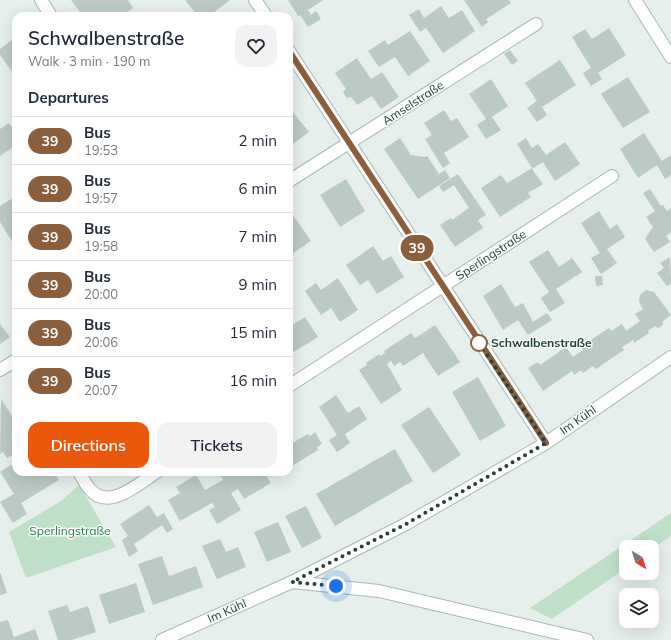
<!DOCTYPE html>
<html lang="en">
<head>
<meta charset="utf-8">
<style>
	body { margin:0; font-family:Mulish,sans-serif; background:#f2f2f3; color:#1f2937; height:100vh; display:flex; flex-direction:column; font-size:15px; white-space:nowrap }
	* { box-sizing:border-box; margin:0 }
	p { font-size:13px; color:#747a83 }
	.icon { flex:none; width:22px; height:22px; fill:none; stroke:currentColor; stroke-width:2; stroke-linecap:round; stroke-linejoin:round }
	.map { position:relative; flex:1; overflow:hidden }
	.panel { position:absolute; left:12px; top:12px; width:281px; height:464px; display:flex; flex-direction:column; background:#fff; border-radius:12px; box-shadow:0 4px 16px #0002 }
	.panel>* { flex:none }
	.badge { padding:0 8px; border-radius:13px; font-size:14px; line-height:26px }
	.needle { width:26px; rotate:142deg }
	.fabs { position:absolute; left:619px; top:540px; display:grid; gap:8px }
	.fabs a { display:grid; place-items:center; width:40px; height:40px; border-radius:8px; background:#fff; box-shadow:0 4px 16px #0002; font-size:20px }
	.you { position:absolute; width:20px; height:20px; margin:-10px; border:3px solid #fff; border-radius:50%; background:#1a73e8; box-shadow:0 0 0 6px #1a73e833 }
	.map>.badge { position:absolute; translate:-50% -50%; box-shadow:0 0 0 2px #fff }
	h2 { padding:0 16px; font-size:15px; line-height:36px }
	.round { display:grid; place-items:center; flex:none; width:42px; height:42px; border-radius:12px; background:#f2f2f3 }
	.head { display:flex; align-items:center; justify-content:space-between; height:68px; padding:0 16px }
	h1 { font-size:19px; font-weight:600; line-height:30px }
	.cta { display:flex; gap:8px; margin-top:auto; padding:8px 16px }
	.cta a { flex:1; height:46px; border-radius:12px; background:#ea580c; color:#fff; font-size:16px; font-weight:600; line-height:46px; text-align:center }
	.cta a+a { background:#f2f2f3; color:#1f2937 }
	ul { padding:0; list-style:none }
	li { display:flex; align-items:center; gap:12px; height:48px; padding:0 16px; border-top:1px solid #e0e1e3 }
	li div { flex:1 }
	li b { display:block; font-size:15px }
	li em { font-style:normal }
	li .badge { min-width:44px; font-weight:700; text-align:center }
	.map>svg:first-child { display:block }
	.green { fill:#bfe0c8 }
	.building { fill:#bbcac4 }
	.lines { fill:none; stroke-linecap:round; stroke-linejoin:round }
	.street-casing { stroke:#a8b8b2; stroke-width:14 }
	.secondary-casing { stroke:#a4bbb3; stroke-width:14 }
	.street { stroke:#fff; stroke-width:12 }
	.secondary { stroke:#fff; stroke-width:12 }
	.line-casing { stroke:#fff; stroke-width:9 }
	.line { stroke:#8b5e3c; stroke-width:6 }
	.walk { stroke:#24423a; stroke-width:4; stroke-dasharray:0 7.2 }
	.stop-dot { fill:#fff; stroke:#8b5e3c; stroke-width:2 }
	.labels { text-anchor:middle; stroke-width:3; stroke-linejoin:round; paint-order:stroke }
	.street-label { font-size:12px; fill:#24423a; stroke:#f7fbf9 }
	.stop-label { font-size:12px; font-weight:bold; fill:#24423a; stroke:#f7fbf9; text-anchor:start }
	.park-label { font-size:12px; fill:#2d7a4b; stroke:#f7fbf9 }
</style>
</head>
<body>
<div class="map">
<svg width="671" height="640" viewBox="0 0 671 640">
	<rect width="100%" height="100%" fill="#e6efeb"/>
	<g class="green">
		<polygon points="79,485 116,547 26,578 9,532 61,501"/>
		<polygon points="671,513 671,536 652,549 652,547 626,547 626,568 552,619 530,608"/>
	</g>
	<g class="building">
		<polygon points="71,0 128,0 133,8 122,16 83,16"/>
		<polygon points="185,0 230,0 209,16 198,16"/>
		<polygon points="288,0 323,0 308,10 311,15 316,11 321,19 308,27 300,15 298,16"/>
		<polygon points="464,0 509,0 511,3 486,19 488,22 482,27"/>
		<polygon points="441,6 449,18 462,10 475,31 443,53 426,28 420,32 409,15 419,9 424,18"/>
		<polygon points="609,28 626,55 598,73 602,79 591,86 583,73 591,68 572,37 585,29 592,39"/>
		<polygon points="410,31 430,61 408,76 395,57 379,67 368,51 385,40 388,45"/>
		<polygon points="16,37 16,77 0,55 0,49"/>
		<polygon points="510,50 518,61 512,65 504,54"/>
		<polygon points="357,58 371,79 382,72 399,97 381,109 372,96 357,105 351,97 347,98 343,92 346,89 335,73"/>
		<polygon points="560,60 576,85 542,107 547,115 537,122 527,108 537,101 525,83"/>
		<polygon points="628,77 650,112 623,128 601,94"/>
		<polygon points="491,79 508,106 492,117 501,130 486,139 477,125 486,119 469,94"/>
		<polygon points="444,110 451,121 457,118 469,137 444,153 450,163 443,168 425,139 432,135 424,123"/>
		<polygon points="292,111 309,132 289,147 289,114"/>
		<polygon points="9,123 16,133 16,145 0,156 0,129"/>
		<polygon points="644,133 662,161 671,155 671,175 665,179 657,165 638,178 620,149"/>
		<polygon points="400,138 411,155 425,157 427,156 439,174 445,170 450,178 418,199 384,149"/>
		<polygon points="526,138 532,148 538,144 546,155 565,142 580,164 555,181 543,162 532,169 543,184 528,193 531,197 500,217 481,188 501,175 507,183 532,168 517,144"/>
		<polygon points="458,174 486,215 478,220 483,228 455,247 440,225 451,218 452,220 469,208 454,185 443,192 439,186"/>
		<polygon points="346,179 365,211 340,227 320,195"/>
		<polygon points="650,189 661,206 663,205 667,211 671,208 671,232 666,236 670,242 654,252 645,239 653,227 646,217 655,211 643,193"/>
		<polygon points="16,196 16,241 13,243 0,222 0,206"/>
		<polygon points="599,211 610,229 617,224 625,237 607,249 617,263 601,274 591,258 600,253 581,223"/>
		<polygon points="293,215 311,241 289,256 289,217"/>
		<polygon points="373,246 383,261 391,256 404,277 377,294 368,280 360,285 346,265"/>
		<polygon points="548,250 559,267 572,258 582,272 556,289 565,303 550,312 541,298 549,292 529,262"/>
		<polygon points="670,257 671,284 667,286 657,273 664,268 660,263"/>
		<polygon points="595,276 602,276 603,285 596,286"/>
		<polygon points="338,278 358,310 340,322 331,308 321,315 305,291 316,283 321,290"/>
		<polygon points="501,284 515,307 523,303 533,322 547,313 552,320 528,335 518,320 503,330 483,296"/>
		<polygon points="646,290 654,292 671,315 663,321 663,325 658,328 655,326 648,331 649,333 634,343 633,340 622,347 624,350 596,369 593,366 583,373 581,370 574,375 572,371 543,391 528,368 538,362 540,365 566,347 573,357 583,350 580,347 609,328 611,331 622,324 626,331 640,321 635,314 643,309 639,302 640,295"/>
		<polygon points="305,317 318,337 292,353 289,348 289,327"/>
		<polygon points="0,324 10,337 0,344"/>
		<polygon points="435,325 460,362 438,376 423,353 403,366 400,362 394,366 391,361 387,364 402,390 381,404 359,370 367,365 366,363 379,354 380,356 385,353 384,351 411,333 415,338"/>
		<polygon points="478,377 506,426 480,441 452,392"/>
		<polygon points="336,395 348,413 359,406 367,419 345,434 350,443 337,452 329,440 337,435 319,407"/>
		<polygon points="1,399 16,422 16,429 11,432 16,440 16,453 7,458 3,452 0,454"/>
		<polygon points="429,407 461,455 433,473 401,425"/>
		<polygon points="315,432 322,444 317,447 318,450 289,468 289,445 308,434 310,436"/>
		<polygon points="395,449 413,481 335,526 316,494"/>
		<polygon points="16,462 16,472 54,472 59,480 21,503 27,514 13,523 0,502 14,494 0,472"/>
		<polygon points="218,472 238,472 242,475 246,472 264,472 271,483 244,499 238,489 231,493 241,510 217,524 209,510 215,507 212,503 180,521 168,500 180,493 176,487 196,475 205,490 223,480"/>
		<polygon points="149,505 157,517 164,513 173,529 167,533 162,525 134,544 138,551 129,557 122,540 128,536 120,524"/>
		<polygon points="306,506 322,538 302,548 285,516"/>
		<polygon points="278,522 291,552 267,562 254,532"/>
		<polygon points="220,539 226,552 238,547 246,567 217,579 202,546"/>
		<polygon points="162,556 169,576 196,566 203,587 153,605 138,564"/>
		<polygon points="0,572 7,593 0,595"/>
		<polygon points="136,583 145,612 109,624 99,595"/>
		<polygon points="67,605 70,612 88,606 96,632 72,640 58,640 48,611"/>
		<polygon points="8,620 14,637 35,629 39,640 0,640 0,622"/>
	</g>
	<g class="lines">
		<defs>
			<g id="street">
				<polyline points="41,0 51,16"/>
				<polyline points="255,0 266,16"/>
				<polyline points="289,51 546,443"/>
				<polyline points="289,181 536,24"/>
				<polyline points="0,370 16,360"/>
				<polyline points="289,386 612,176"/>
				<path d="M79,472c3,5 6,11 10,16 19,25 50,-5 68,-16"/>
				<polyline points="292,582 379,591 587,640"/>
				<polyline points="162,640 292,582 406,524 546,443 671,357"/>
			</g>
			<polyline id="secondary" points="635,0 671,57"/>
		</defs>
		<use href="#street" class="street-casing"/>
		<use href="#secondary" class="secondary-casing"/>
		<use href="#street" class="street"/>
		<use href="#secondary" class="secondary"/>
	</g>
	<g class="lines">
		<defs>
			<polyline id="line" points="289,51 546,443"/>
		</defs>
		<use href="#line" class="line-casing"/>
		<use href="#line" class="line"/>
		<polyline class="walk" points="336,586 292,582 406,524 546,443 479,343"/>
	</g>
	<circle class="stop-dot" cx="479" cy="343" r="8"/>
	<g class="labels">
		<g class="street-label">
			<text transform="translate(413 103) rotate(-33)" y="4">Amselstraße</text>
			<text transform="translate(491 255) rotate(-33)" y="4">Sperlingstraße</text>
			<text transform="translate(578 420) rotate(-35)" y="4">Im Kühl</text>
			<text transform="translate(227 611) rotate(-24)" y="4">Im Kühl</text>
		</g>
		<g class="stop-label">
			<text x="491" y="347">Schwalbenstraße</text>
		</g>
		<g class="park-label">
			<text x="70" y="535">Sperlingstraße</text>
		</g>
	</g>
</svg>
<div class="fabs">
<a><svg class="needle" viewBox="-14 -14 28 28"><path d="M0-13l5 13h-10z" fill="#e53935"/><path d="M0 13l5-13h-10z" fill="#747a83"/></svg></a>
<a><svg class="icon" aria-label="layers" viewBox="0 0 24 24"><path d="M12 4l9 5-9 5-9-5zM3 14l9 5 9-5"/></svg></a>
</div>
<div class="you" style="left:336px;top:586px"></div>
<b class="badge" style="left:417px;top:248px;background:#8b5e3c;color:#fff">39</b>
<section class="panel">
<div class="head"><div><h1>Schwalbenstraße</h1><p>Walk · 3 min · 190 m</p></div><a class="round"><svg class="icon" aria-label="heart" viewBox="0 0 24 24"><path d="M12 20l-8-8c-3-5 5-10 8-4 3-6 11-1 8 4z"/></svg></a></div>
<h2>Departures</h2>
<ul>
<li><span class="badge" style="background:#8b5e3c;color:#fff">39</span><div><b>Bus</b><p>19:53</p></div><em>2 min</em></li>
<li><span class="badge" style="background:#8b5e3c;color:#fff">39</span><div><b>Bus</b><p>19:57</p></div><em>6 min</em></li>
<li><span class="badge" style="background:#8b5e3c;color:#fff">39</span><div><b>Bus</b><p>19:58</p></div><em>7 min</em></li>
<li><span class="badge" style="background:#8b5e3c;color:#fff">39</span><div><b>Bus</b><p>20:00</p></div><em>9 min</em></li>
<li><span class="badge" style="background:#8b5e3c;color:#fff">39</span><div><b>Bus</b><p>20:06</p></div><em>15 min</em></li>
<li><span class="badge" style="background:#8b5e3c;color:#fff">39</span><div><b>Bus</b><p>20:07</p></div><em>16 min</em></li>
</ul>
<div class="cta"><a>Directions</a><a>Tickets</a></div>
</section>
</div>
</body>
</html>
